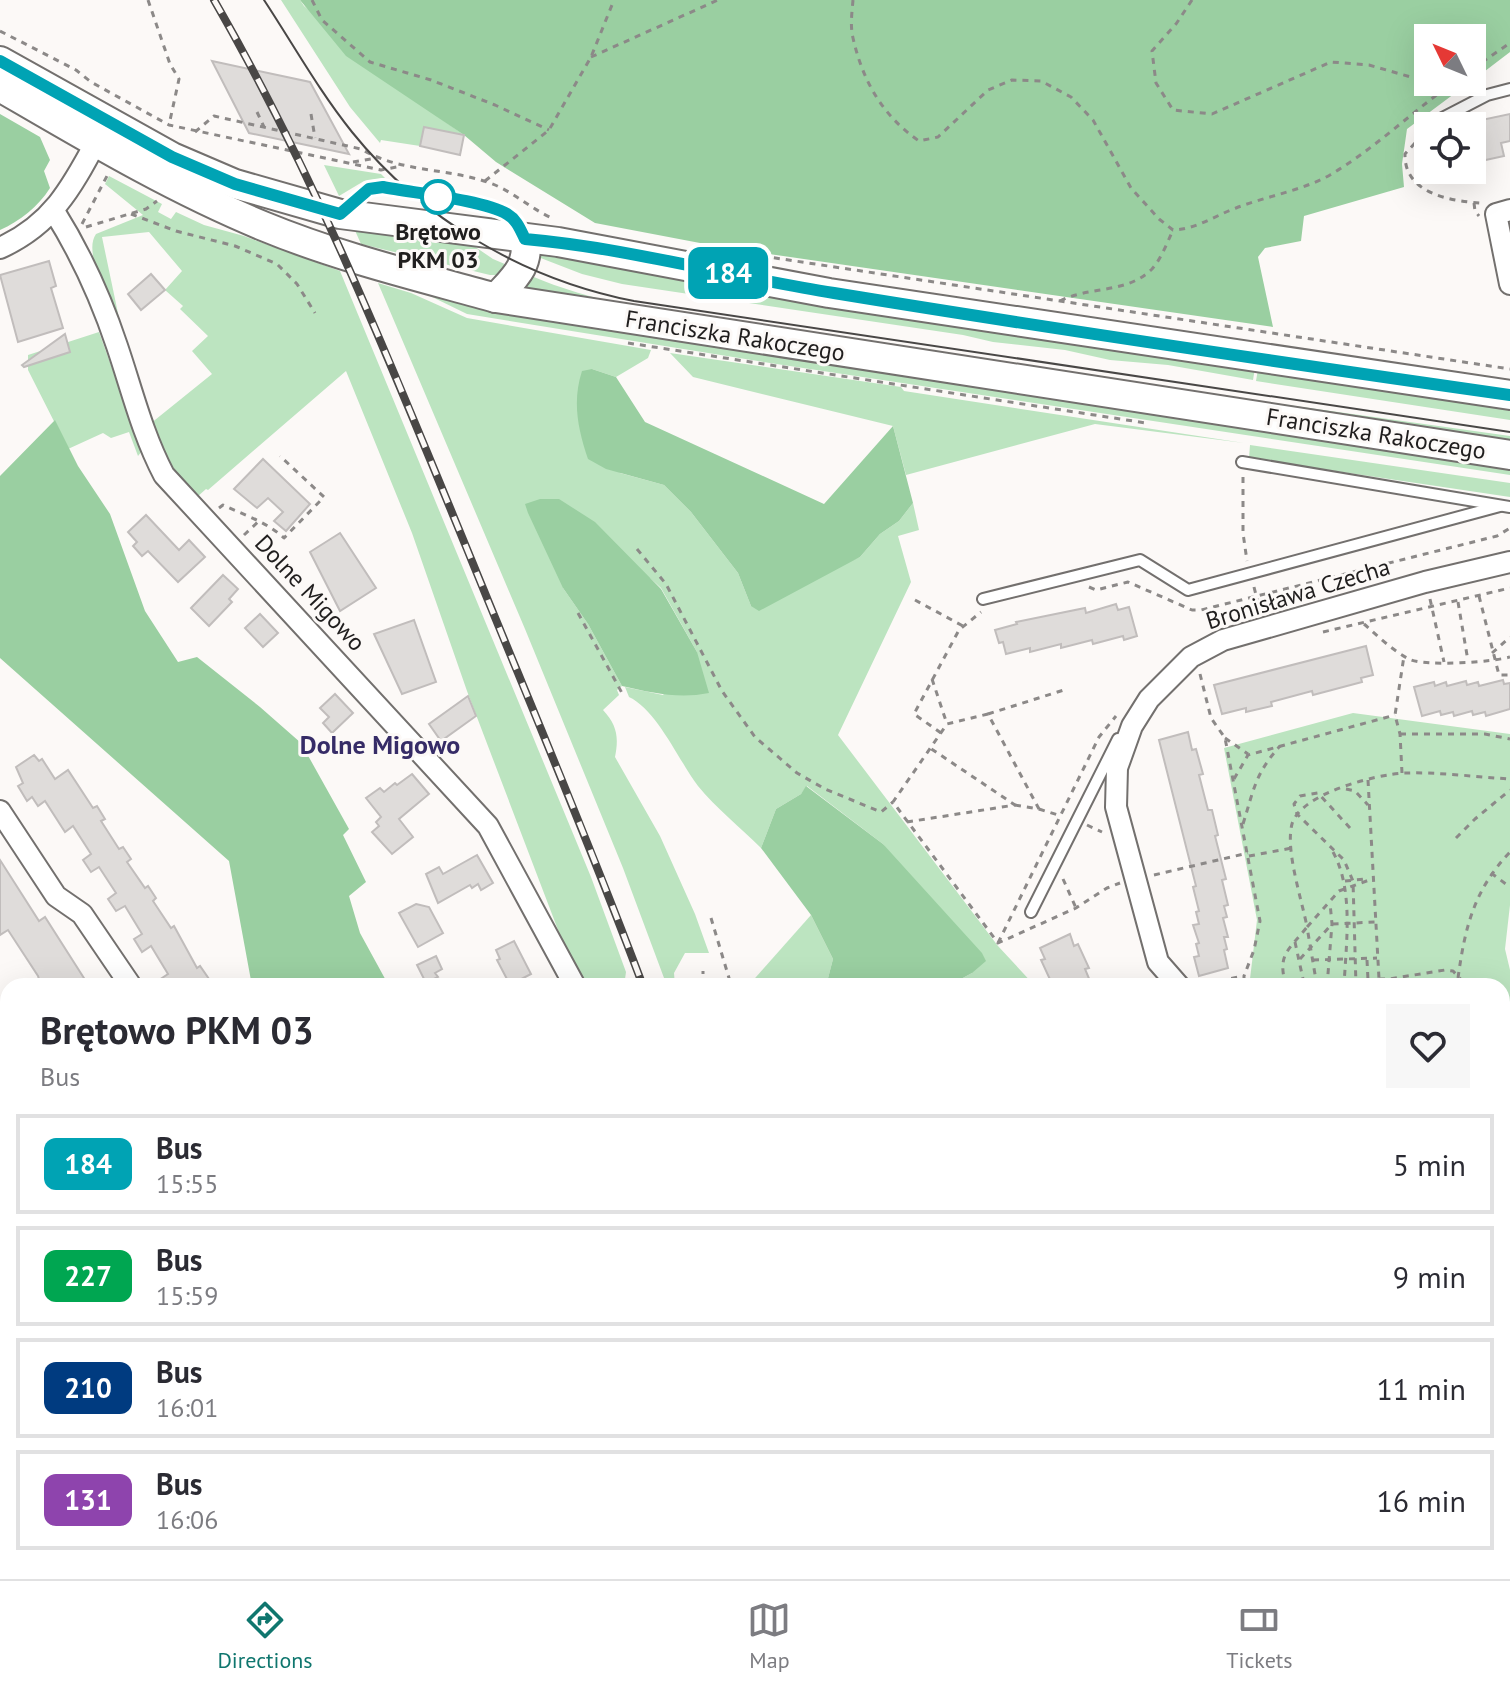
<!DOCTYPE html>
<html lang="en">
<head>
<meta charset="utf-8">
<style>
	body { margin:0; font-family:"PT Sans",sans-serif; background:#f7f7f7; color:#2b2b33; height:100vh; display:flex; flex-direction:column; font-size:30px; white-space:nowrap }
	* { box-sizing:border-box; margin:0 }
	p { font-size:26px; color:#7c7c81 }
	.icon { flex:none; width:44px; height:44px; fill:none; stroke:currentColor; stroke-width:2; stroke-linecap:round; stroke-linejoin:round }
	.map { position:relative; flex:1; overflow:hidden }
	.drawer { position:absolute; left:0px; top:978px; width:1510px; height:602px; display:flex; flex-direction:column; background:#fff; border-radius:24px 24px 0 0; box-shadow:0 8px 32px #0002 }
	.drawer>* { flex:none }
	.badge { padding:0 16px; border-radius:12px; font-size:28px; line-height:52px }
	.needle { width:52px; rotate:313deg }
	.tools { position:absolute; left:1414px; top:24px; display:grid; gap:16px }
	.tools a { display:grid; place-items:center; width:72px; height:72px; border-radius:0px; background:#fff; box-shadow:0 8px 32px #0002; font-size:40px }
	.map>.badge { position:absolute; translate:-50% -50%; box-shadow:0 0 0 4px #fff }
	.round { display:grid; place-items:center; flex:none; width:84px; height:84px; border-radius:0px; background:#f7f7f7 }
	.head { display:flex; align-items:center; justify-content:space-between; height:136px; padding:0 40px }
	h1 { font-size:38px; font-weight:800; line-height:60px }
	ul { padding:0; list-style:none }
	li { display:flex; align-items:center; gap:24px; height:100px; margin:0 16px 12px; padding:0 24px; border:4px solid #e1e1e2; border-radius:0px }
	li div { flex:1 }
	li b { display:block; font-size:30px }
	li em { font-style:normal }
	li .badge { min-width:88px; font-weight:700; text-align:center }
	.menu { display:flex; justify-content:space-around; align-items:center; height:112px; border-top:2px solid #e1e1e2; background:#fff; font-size:22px; color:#7c7c81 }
	.menu a { display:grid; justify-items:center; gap:4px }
	.menu .active { color:#0f766e }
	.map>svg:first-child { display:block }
	.green { fill:#bce4c0 }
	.forest { fill:#9acfa1 }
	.building { fill:#dfdcda; stroke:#c1bdbc; stroke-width:2 }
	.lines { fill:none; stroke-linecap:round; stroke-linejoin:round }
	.lane-casing { stroke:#73706e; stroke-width:14 }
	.street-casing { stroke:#73706e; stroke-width:24 }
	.secondary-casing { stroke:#73706e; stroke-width:32 }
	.path { stroke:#8c8988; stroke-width:3; stroke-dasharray:6 6; stroke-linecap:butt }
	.lane { stroke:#fff; stroke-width:10 }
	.street { stroke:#fff; stroke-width:20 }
	.secondary { stroke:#fff; stroke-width:28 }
	.tram { stroke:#494746; stroke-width:2 }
	.rail-casing { stroke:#494746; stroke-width:8 }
	.rail { stroke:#fcf9f7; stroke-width:5; stroke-dasharray:15; stroke-linecap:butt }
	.line-casing { stroke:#fff; stroke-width:18 }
	.line { stroke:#00a3b4; stroke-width:12 }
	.stop-dot { fill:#fff; stroke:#00a3b4; stroke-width:4 }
	.labels { text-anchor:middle; stroke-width:6; stroke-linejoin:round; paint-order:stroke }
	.stop-label { font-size:24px; font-weight:bold; fill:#201e1e; stroke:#fcf9f7 }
	.street-label { font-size:24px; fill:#201e1e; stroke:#fcf9f7 }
	.neighbourhood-label { font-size:26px; font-weight:bold; fill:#362c67; stroke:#fcf9f7 }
</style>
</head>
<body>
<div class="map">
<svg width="1510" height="1579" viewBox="0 0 1510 1579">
	<rect width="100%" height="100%" fill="#fcf9f7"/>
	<g class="green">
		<polygon points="281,0 300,0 304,6 424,107 464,135 425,127 420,146 381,140 380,143 350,107"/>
		<polygon points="324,165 381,174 385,178 364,181 339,196"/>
		<path d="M109,176l53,28 -4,8 13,7 5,-7 28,13 40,11 96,35 251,606 35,95 -1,7 -22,2 -12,-2 -1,5 -10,-4 -9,-16 -104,-273 -55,-158 -66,-162 -138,119 -2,-1 -9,8 -29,-34 -18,-39 62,-50 -20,-23 16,-15 -28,-27 3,-3 -18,-16 17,-19 -33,-39 -47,5 17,81 -4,-1c-7,-21 -32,-65 -19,-83l47,-19 -38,-31z"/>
		<polygon points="353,226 468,242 493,259 512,267 500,275 490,275 361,244"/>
		<polygon points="540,250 1255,368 1253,380 1168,365 1110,360 1065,350 993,342 963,335 622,284 582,274 538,257"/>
		<path d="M529,275c33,14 64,23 100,31l534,80 4,2 343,48v8l-998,-154z"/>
		<path d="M378,283l33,10 56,25 184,32 -3,8 -32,19 -24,-8 28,104 44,12 27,27 47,61 13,33 109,-49 20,-23 19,-13 14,-18 6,27 -21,6 13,46 -73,153 160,211 37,40h-87l24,-13 -89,-129 -76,-58 -6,8 -25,15 -15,39c-20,-20 -45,-40 -63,-62 -19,-25 -41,-76 -69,-89l-4,-10 38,8 34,-43 -36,-64 -11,-10 -87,10 25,36 34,62 -5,4 2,5 -16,15c14,15 16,27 12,47l45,79 35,78 14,39h-24l-11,20 1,13h-8l-44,-118 -98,-239z"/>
		<polygon points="424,293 1510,464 1510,475 770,363 467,314"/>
		<polygon points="99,332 138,440 142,451 138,456 129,432 111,438 103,433 68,449 28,370 28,355"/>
		<polygon points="670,353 901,387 904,391 1244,443 1095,424 906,475 893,426 693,377"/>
		<polygon points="1258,369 1510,406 1510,420 1256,381"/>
		<polygon points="1250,445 1510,483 1510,497 1249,458"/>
		<polygon points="1353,713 1510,734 1510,905 1505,949 1510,970 1510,1044 1502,1046 1502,986 1245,986 1250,979 1257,920 1224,748"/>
		<polygon points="811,915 833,959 826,986 748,986"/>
		<polygon points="1190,1572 1298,1572 1292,1579 1199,1579"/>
	</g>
	<g class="forest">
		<polygon points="300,0 1510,0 1510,52 1472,81 1472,38 1428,38 1428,82 1470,82 1407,129 1402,164 1404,187 1304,216 1301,241 1265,248 1258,257 1273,327 721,247 595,223 496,162 464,135 346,56"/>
		<path d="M0,114l40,23 10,23 -6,11 6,17c-12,19 -30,33 -50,42z"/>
		<path d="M592,369l24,8 29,45 179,82 69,-78 20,77 -14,18 -19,13 -20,23 -101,54 -8,-5 -13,-33 -47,-61 -27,-27 -58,-16 -18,-10c-10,-30 -16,-57 -6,-88z"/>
		<polygon points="55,420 78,466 110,514 145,611 178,662 197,657 260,707 301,743 349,829 343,835 366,882 349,896 360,933 389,986 252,986 229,861 0,658 0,476"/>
		<path d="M540,499h19l36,23 66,67 36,63 12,41c-30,6 -57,0 -87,-7l-34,-62 -25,-36 -35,-75 -3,-9z"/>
		<polygon points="806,786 883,844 982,953 986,961 972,973 948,986 826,986 833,959 811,915 761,848 776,809 801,794"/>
		<polygon points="1502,1539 1510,1547 1510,1579 1308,1579 1300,1572 1502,1572"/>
		<polygon points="375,1572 719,1572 718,1579 372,1579"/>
	</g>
	<g class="building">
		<polygon points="212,61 310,82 349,154 249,133"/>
		<polygon points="1510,114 1510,141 1501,143 1504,156 1472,163 1472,122"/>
		<polygon points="424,127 464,135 460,155 420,146"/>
		<polygon points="49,261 56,286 51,288 63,328 18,342 0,275"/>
		<polygon points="151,274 165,290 141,310 128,294"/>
		<polygon points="65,334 70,352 24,367 22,365"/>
		<polygon points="263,459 310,504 286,531 274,521 283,512 268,498 257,508 234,489"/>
		<polygon points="146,515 179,550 189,540 205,557 178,582 148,551 142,556 133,546 137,542 128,532"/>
		<polygon points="340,533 376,588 340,611 310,552"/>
		<polygon points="223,575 238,589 229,599 232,602 209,626 191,608"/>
		<polygon points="1116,604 1118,610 1129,607 1137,636 1124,640 1123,636 1093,644 1092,640 1061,648 1061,644 1030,652 1030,648 1006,654 1003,642 999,643 995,630 1017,624 1016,622 1085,608 1086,613"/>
		<polygon points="260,614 278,633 263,647 245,628"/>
		<polygon points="414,620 436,682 402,694 374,634"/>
		<polygon points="1366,646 1373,675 1361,678 1362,682 1313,695 1312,691 1271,702 1272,706 1246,712 1246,708 1222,714 1214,685"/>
		<polygon points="1503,680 1504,684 1510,683 1510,709 1486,716 1485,712 1473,715 1472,711 1454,716 1453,712 1441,715 1440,711 1422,716 1414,687 1434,682 1435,686 1446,682 1447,686 1466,681 1467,685 1478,682 1479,686"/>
		<polygon points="335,694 353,713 332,733 323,723 329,717 320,708"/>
		<polygon points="468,696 476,716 441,741 429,724"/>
		<polygon points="1188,732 1192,750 1196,749 1203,774 1199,775 1208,810 1212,810 1218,835 1215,836 1226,879 1222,880 1228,905 1224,906 1227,917 1223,918 1228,937 1224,937 1227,949 1224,950 1228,968 1199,976 1194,957 1199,956 1196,944 1199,943 1193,925 1199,924 1196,912 1199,911 1193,887 1196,886 1159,740"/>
		<polygon points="34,755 39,761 42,759 55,779 68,770 93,808 97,806 105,819 101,821 119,849 123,847 131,859 127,862 145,888 148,886 156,898 153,901 171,928 174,926 197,968 200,966 209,979 199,986 150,986 168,974 151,946 142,952 134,939 142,934 125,906 116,911 108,899 116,893 99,867 91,872 83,860 91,854 73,826 65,832 45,801 38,806 32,797 27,801 18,786 23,783 16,767"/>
		<polygon points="412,774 429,794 399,819 413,837 392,854 372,832 379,826 376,822 381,817 366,798 380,788 384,792 395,783 397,785"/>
		<polygon points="477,855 493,883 481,890 478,884 472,888 470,885 438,903 426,874 439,867 443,874"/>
		<polygon points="0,860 39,921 45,917 89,986 41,986 38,976 8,930 0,935"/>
		<polygon points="416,904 429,907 443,933 418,947 399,913"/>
		<polygon points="1070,934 1074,946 1078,944 1089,968 1085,969 1090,981 1078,986 1053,986 1041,960 1045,959 1040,948"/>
		<polygon points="514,941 531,974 510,985 497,960 500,959 496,950"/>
		<polygon points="436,956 442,969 435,973 438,977 426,983 417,965"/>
	</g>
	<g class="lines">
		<defs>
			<g id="lane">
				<polyline points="1431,124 1487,95 1510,89"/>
				<path d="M344,210l25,-21 14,-2c29,5 102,13 125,28 8,5 11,11 15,20"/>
				<polyline points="1242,462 1510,507"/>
				<polyline points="983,599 1140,560 1188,590 1500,506"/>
				<polyline points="1031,912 1118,739"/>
				<polyline points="1174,1572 1182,1579"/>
				<polyline points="1101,1579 1120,1572"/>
			</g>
			<g id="street">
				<polyline points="1510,210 1496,214 1510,284"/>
				<path d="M54,211c27,43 47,87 63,135 15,44 25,87 47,129l324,351 87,160"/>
				<path d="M0,248c51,-23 71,-59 96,-106"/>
				<polyline points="0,811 56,896 82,914 131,986"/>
				<polyline points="1179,986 1158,962 1116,807 1117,768 1132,726 1149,699 1191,657 1223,640 1425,582 1510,562"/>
				<polyline points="1502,1076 1510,1074"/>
				<polyline points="0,1114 8,1123"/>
				<polyline points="0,1207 8,1197"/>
				<polyline points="0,1499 8,1502"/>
				<polyline points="149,1572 154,1579"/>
				<polyline points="958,1572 964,1579"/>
			</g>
			<g id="secondary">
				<polyline points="0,61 172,157 235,184 340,214 558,242 829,293 1510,395"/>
				<path d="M0,87c86,50 171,101 263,139 75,31 154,50 233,72l1014,157"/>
				<path d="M496,298c17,-19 34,-32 29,-59"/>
			</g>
		</defs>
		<use href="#lane" class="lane-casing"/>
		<use href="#street" class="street-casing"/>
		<use href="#secondary" class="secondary-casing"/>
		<g class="path">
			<polyline points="148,0 170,64 179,79 169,125"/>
			<polyline points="312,0 322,20 370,62 431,80 495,105 549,130"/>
			<path d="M853,0c-1,12 -3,26 0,38 10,44 30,78 66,103l19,-4 50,-47 24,-10 29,1 30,16 22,23 38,68 28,31 14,11c24,-1 41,-14 63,-22 31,-12 65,-17 94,-33 44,-26 82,-63 124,-93"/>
			<polyline points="1192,0 1176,24 1152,51 1156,83 1173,110 1212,114 1331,62 1369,65 1428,82"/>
			<polyline points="0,31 76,70 91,82 169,125 381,170 402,166"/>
			<polyline points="591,57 718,0"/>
			<polyline points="1472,69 1510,43"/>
			<polyline points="1430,82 1446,85"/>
			<polyline points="257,112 264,127"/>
			<polyline points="311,114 315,138"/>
			<path d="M195,132l19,-16 147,33c38,23 85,19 126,33 25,8 42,26 65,36"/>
			<path d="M1423,134l-18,20c-1,39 44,47 75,49"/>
			<polyline points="353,162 376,158"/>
			<polyline points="485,181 549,130 591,57 614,0"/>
			<polyline points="1474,203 1475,211 1479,216"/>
			<polyline points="131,214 176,231 235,246 277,264 297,284 315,313"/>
			<polyline points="82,224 108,174"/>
			<polyline points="86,227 146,209 157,201"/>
			<polyline points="762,256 1510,369"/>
			<path d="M1060,301c29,-15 67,-7 92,-32 9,-10 15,-26 21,-39"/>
			<polyline points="628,343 1146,423"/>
			<polyline points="1243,477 1243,533 1247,561"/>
			<path d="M219,508l4,-3c21,10 44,17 61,33l40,-41 -44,-41"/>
			<polyline points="244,535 259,521"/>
			<polyline points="637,549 666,584 722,691 755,737 797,773 825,789 881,812 893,802"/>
			<polyline points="1089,587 1096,590 1128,582 1192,610 1201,610 1497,536 1510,528"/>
			<polyline points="1254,587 1260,611"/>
			<polyline points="1479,596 1499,675 1510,675"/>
			<polyline points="1430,599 1444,662"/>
			<polyline points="915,600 963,626"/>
			<polyline points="309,602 326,620"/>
			<polyline points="1458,602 1468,661"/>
			<polyline points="578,613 622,693"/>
			<path d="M1364,624c14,12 29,27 45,35 15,8 84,3 101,-2"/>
			<polyline points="1323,632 1510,588"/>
			<polyline points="1492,653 1510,637"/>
			<polyline points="1200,674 1211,718 1225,738 1260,921 1254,950 1244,976 1244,986"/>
			<polyline points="932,679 947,724"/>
			<polyline points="988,714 1067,689"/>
			<polyline points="941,733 914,714 959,630 981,612"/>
			<polyline points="1400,734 1485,734 1510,739"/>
			<polyline points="1225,738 1248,754"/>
			<polyline points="1402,773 1400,734 1395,715 1404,656"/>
			<polyline points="1234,779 1248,755 1395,715"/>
			<polyline points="1368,780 1379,979 1368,980 1368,986"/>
			<polyline points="1346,789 1355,791 1368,805"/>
			<polyline points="1015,805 1039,809 988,714 947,724 893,802 998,943 1076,908 1107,888 1120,883"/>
			<polyline points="1039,809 1058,815"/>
			<polyline points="907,822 1015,805 930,748"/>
			<path d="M1243,824c11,-35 12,-50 37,-78"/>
			<polyline points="1087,825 1102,832"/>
			<polyline points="1350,828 1318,793 1300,796 1294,804 1297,814 1344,860 1353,881 1356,986"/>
			<polyline points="1456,838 1475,819 1510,790"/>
			<path d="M1333,852c21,38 13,92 11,134"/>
			<polyline points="1249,856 1292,848"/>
			<polyline points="1491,873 1510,887"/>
			<polyline points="1154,875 1248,853"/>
			<polyline points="1063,879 1076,908"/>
			<polyline points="1345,881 1365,879"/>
			<polyline points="711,918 729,978 727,986"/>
			<polyline points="1295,942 1303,979 1299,986"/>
			<polyline points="998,943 1099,737 1116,716"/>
			<polyline points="1300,959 1332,924 1376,922"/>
			<polyline points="1313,960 1377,958"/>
			<polyline points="1367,960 1368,980"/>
			<path d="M1458,978c7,-51 16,-88 52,-126"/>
			<polyline points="1379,979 1389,979 1445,970 1453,971 1467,986"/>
			<polyline points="703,986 703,971"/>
			<polyline points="1196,986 1243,976"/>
			<polyline points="1249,986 1284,980"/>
			<path d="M1286,986c-9,-32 2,-35 21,-59 -5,-27 -22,-77 -15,-103 9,-31 85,-50 114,-51 34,-1 70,4 104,6"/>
			<polyline points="1317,986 1307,927 1339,891 1372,879"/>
			<polyline points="1327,986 1332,924 1330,903"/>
			<polyline points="1454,986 1460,979"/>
			<polyline points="1502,1009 1510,1000"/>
			<polyline points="1502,1018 1510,1026"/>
			<polyline points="1502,1050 1510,1048"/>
			<polyline points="1502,1113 1510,1110"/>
			<polyline points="1502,1214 1510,1212"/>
			<polyline points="1509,1314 1510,1320"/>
			<polyline points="1502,1365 1510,1368"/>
			<polyline points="1502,1389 1506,1385 1510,1388"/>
			<polyline points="1502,1530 1510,1535"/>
			<polyline points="755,1572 756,1579"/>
			<polyline points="1309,1572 1313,1579"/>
			<polyline points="1403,1579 1404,1572"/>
		</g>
		<use href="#lane" class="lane"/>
		<use href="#street" class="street"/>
		<use href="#secondary" class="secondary"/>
		<path class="tram" d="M264,0c29,44 55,91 88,132 71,88 171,147 282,169l876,131"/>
		<defs>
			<g id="rail">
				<path d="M214,0c101,175 176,362 253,549 59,145 121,290 176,437"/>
				<polyline points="778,1572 778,1579"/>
			</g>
		</defs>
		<use href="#rail" class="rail-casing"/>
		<use href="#rail" class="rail"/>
	</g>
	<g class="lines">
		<defs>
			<path id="line" d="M0,61l172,96 63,27 105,30 29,-25 14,-2c30,6 100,13 124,27 10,6 13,15 18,25 104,9 206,38 309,54 225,37 451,70 676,102"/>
		</defs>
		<use href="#line" class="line-casing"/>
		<use href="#line" class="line"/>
	</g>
	<circle class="stop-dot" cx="438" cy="197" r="16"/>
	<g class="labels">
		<g class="stop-label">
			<text x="438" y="240">Brętowo<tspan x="438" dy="28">PKM 03</tspan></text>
		</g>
		<g class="street-label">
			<text transform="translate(735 336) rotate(9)" y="8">Franciszka Rakoczego</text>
			<text transform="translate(1376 434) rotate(9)" y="8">Franciszka Rakoczego</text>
			<text transform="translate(310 593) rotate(47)" y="8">Dolne Migowo</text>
			<text transform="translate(1298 594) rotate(-17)" y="8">Bronisława Czecha</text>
		</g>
		<g class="neighbourhood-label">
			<text x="380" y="754">Dolne Migowo</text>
		</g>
	</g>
</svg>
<div class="tools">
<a><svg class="needle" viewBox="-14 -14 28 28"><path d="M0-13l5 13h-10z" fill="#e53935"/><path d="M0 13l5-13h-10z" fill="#7c7c81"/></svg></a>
<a><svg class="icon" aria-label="locate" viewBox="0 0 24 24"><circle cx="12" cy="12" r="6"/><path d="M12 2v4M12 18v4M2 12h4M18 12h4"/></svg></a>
</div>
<b class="badge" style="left:728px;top:273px;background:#00a3b4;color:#fff">184</b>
<section class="drawer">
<div class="head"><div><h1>Brętowo PKM 03</h1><p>Bus</p></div><a class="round"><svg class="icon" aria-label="heart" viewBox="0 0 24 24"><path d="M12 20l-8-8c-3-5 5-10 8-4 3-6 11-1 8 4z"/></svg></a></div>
<ul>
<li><span class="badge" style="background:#00a3b4;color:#fff">184</span><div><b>Bus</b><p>15:55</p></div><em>5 min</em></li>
<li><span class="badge" style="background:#00a651;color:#fff">227</span><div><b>Bus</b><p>15:59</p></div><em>9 min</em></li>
<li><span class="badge" style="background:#003b80;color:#fff">210</span><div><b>Bus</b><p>16:01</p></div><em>11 min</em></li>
<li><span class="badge" style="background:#8e44ad;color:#fff">131</span><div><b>Bus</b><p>16:06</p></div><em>16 min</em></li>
</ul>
</section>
</div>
<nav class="menu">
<a class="active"><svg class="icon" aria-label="directions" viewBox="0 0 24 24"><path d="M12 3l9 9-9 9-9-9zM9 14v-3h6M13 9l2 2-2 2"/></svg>Directions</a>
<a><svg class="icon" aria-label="map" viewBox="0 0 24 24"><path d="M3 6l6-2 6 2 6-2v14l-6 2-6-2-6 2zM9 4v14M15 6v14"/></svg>Map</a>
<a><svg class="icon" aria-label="tickets" viewBox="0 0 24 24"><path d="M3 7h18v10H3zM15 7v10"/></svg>Tickets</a>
</nav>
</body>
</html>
